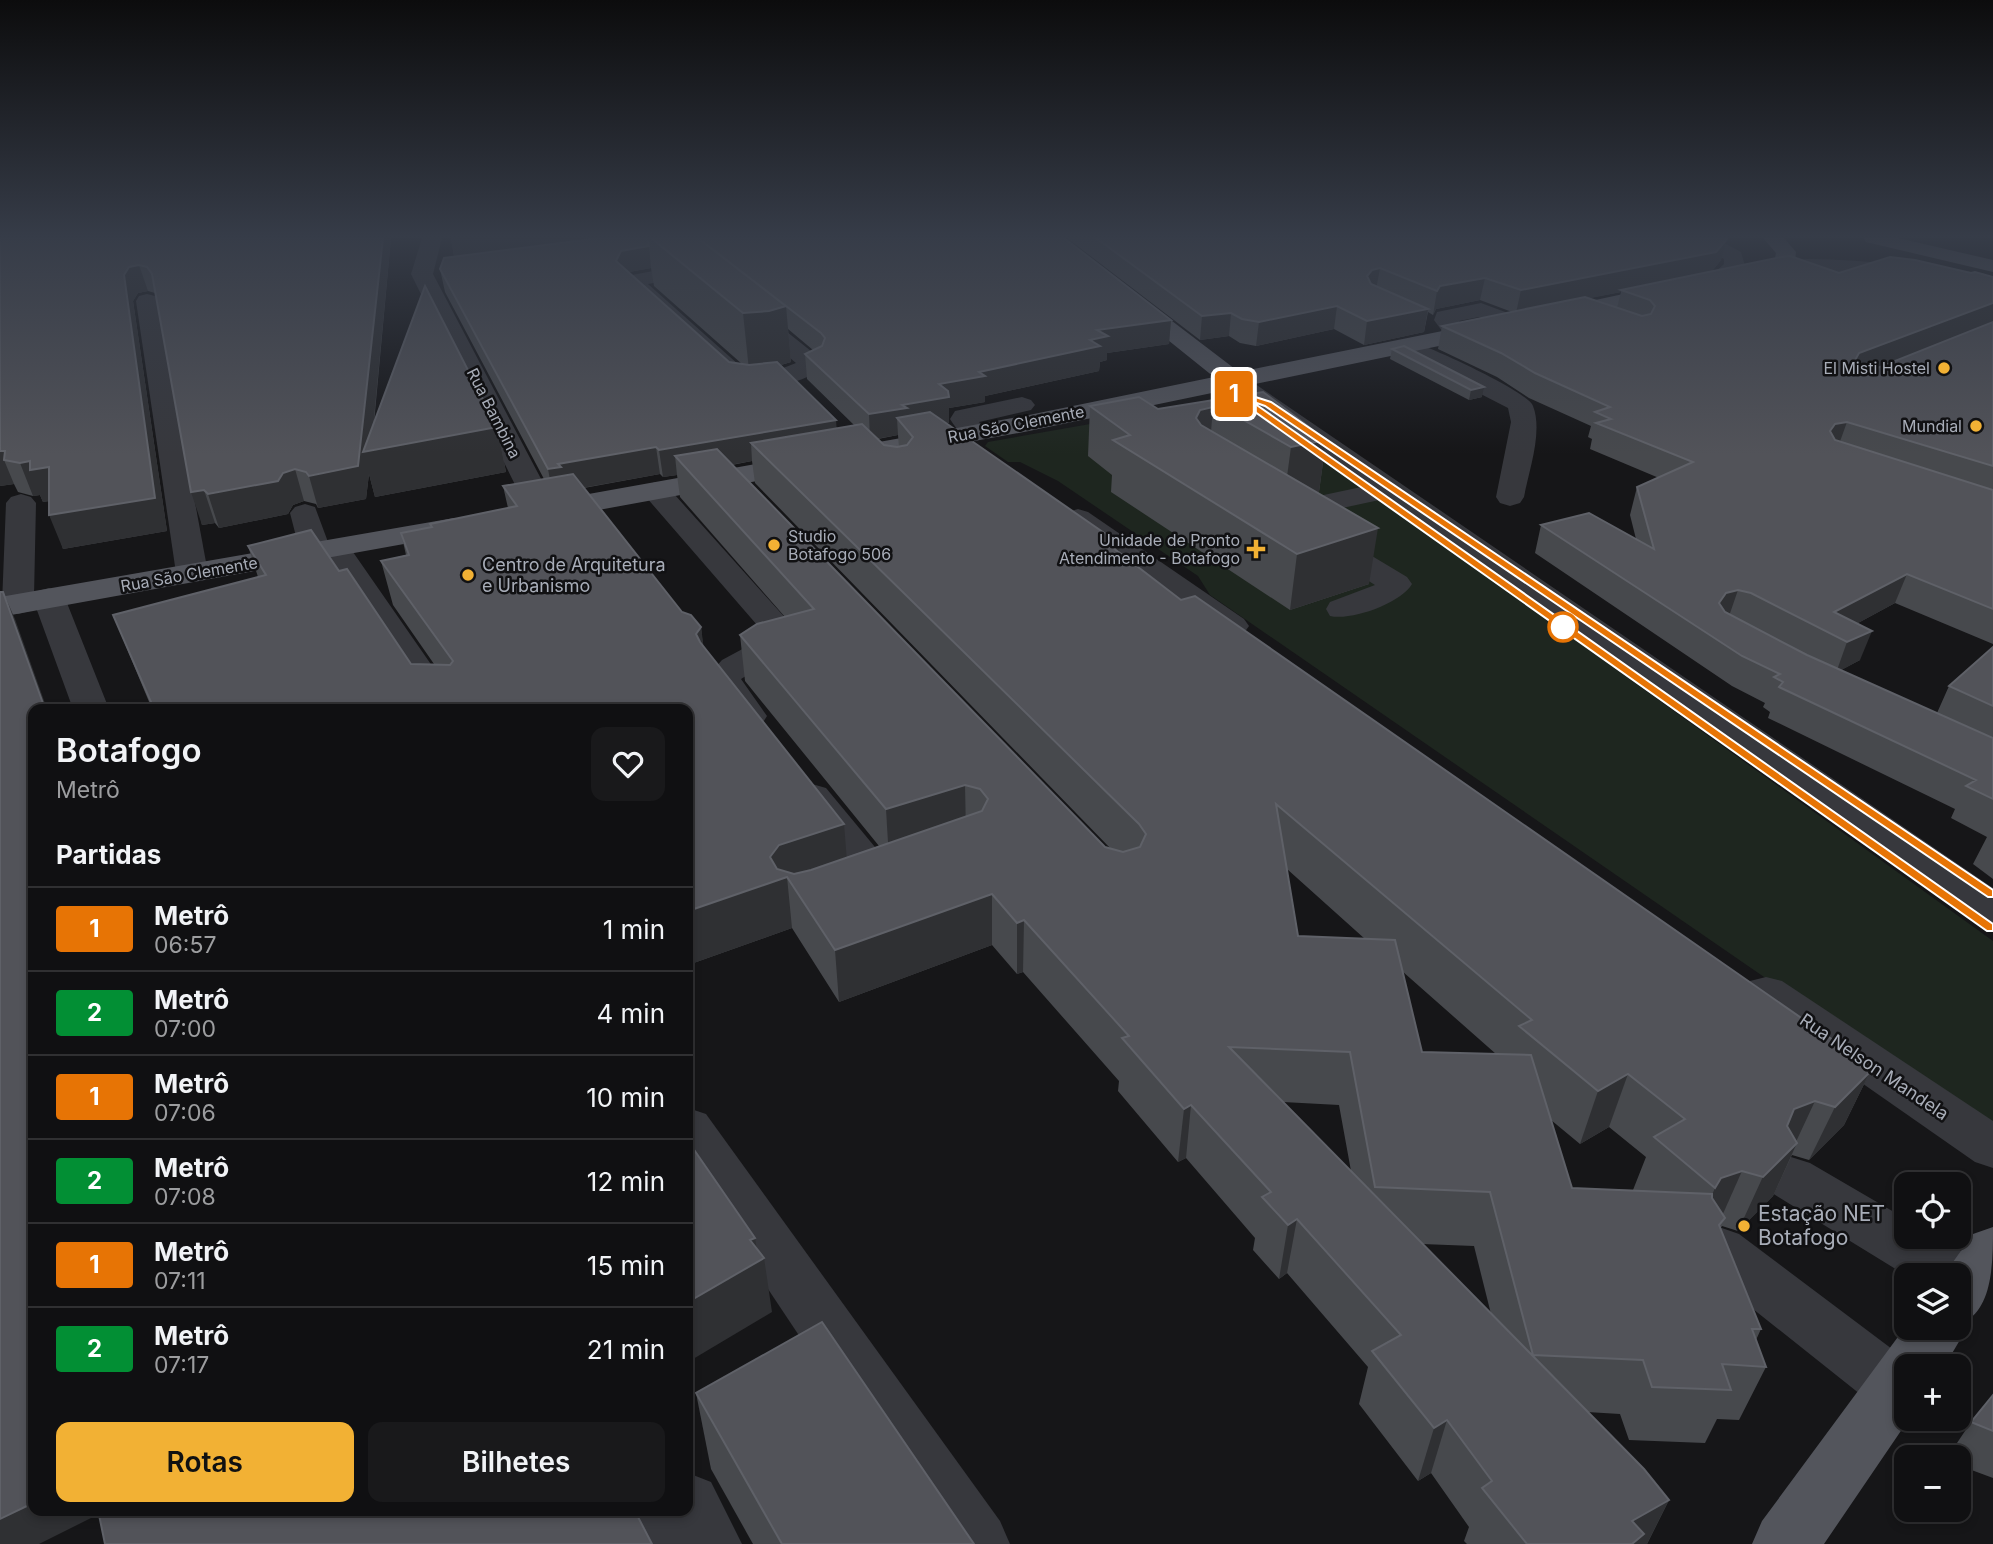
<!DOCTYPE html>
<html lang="pt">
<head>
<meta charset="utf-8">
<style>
	body { margin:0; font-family:Inter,sans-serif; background:#19191b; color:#f1f3f6; height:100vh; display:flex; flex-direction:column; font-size:26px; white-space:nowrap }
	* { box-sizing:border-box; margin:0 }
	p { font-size:23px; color:#9c9d9f }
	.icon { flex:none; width:38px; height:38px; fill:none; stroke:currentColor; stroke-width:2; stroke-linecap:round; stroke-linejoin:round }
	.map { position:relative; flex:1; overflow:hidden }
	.sheet { position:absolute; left:28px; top:704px; width:665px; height:812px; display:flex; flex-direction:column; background:#101012; border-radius:14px; box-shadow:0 4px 10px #0003,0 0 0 2px #303032 }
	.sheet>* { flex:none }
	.badge { padding:0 14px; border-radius:5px; font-size:24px; line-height:46px }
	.buttons { position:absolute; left:1894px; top:1172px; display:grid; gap:14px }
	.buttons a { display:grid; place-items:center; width:77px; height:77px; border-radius:14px; background:#101012; box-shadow:0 4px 10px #0003,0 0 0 2px #303032; font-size:35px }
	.map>.badge { position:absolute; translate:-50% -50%; box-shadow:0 0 0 4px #fff }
	h2 { padding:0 28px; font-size:26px; line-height:63px }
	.round { display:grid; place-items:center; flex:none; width:74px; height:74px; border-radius:14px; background:#19191b }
	.headline { display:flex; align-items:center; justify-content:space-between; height:119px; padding:0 28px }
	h1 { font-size:33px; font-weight:600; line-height:52px }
	.cta { display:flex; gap:14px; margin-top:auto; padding:14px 28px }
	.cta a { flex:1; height:80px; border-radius:14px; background:#f2b134; color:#111; font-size:28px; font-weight:600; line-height:80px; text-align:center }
	.cta a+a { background:#19191b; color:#f1f3f6 }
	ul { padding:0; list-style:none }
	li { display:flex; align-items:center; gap:21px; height:84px; padding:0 28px; border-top:2px solid #303032 }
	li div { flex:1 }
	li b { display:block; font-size:26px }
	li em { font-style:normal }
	li .badge { min-width:77px; font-weight:700; text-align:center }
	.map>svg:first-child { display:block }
	.green { fill:#1e261f }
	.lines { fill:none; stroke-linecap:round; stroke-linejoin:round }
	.minor { fill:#37383d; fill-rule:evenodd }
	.major { fill:#53555c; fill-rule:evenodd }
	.wall { fill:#47494d; fill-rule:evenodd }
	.shaded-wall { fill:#2f3033 }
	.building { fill:#525359; stroke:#5f6168; stroke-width:2 }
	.line { fill:#e77405; stroke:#fff; stroke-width:2 }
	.poi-dot { fill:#f2b134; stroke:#111113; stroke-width:2.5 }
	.stop-dot { fill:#fff; stroke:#e77405; stroke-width:3.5 }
	.labels { text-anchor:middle; stroke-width:5; stroke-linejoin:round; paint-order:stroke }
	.far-poi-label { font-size:16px; fill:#a8adb8; stroke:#111113; text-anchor:end }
	.far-street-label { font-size:16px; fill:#a8adb8; stroke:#111113 }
	.poi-label { font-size:18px; fill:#a8adb8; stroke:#111113; text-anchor:start }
	.street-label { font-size:18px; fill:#a8adb8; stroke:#111113 }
	.near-poi-label { font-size:21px; fill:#a8adb8; stroke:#111113; text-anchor:start }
</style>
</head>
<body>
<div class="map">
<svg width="1993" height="1544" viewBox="0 0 1993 1544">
	<rect width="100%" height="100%" fill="#161618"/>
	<polygon class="green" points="1210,403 1256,410 1993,941 1993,1124 1957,1110 1210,595 1198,576 1058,481 1020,462 1008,462 985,446 988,442"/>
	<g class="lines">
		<g class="minor">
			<polygon points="422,238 442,238 433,274 558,511 553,517 543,520 533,517 528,511 411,274"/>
			<polygon points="1690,238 1715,238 1741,252 1745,266 1724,287 1708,287 1705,282 1724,264 1724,259"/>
			<path d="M1807,259c63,0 124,9 186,23v12c-71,-16 -140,-25 -213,-21l-7,-2 -3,-4 3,-4z"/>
			<path d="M696,263l7,2 118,94 3,5c-14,21 -68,27 -91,21l-112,-104 3,-5 8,-1zM692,276l104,87 -18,7 -30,3 -100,-89z"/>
			<polygon points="147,294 155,296 158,301 208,573 203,580 192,582 181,580 176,573 136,301 139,296"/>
			<path d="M1481,303l43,16 3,5 -3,5h-16l-29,-12 -20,4 13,14 -4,5c-16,4 -25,-7 -34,-20l3,-8z"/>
			<path d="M1405,339c19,5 123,52 128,67 10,26 -4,64 -9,91l-4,6 -10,3 -10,-3 -4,-6 15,-75 -3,-14 -111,-57 -4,-5 4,-5z"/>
			<polygon points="1233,373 1242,375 1993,888 1993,923 1978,919 1384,499 1282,521 1272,518 1267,512 1272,506 1366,486 1224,385 1221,380 1224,375"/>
			<path d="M1022,397l9,3 4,5 -4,5 -52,12 8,10 -4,6c-17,4 -24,-5 -33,-19l5,-8z"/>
			<polygon points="656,482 666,485 798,632 797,641 792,648 741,679 767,716 762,724 749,727 736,724 705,679 722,660 761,639 764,633 646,497 642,491 646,485"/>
			<polygon points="21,494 31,497 36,503 34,596 38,591 49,588 60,591 65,598 109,709 73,709 34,602 30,611 18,614 6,611 2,604 6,503 11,497"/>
			<polygon points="305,504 315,507 328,542 335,540 346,542 462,709 426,709 326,558 315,561 304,559 300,552 290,513 295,507"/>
			<polygon points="1078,509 1088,512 1244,619 1249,626 1244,633 1232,636 1220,633 1068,524 1063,518 1068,512"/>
			<path d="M1326,532l11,3 70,42 5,7c-11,19 -60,37 -82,32l-4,-7 4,-7 45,-17 -60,-38 -4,-6 4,-6z"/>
			<polygon points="812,784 826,788 894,870 900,880 894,890 879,894 864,890 792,796 798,788"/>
			<polygon points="1766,977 1782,981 1993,1121 1993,1168 1975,1162 1750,1005 1743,993 1750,981"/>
			<polygon points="688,1108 706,1114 1000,1521 1010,1544 938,1544 688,1169"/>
			<polygon points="1791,1157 1810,1163 1906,1219 1906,1237 1937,1237 1975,1259 1983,1276 1975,1293 1958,1299 1958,1276 1907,1276 1772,1193 1765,1178 1772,1163"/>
			<polygon points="1719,1227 1739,1234 1916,1367 1906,1367 1906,1411 1896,1414 1875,1406 1699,1266 1691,1250 1699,1234"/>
			<polygon points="688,1473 711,1482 742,1544 617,1544 602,1510 688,1510"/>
		</g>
		<g class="major">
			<polygon points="1041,238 1063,238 1239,372 1492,321 1500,323 1504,328 1500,333 1492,335 1029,431 544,520 534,517 529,511 534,505 544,502 1029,415 1214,377"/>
			<path d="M1763,238h21l12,14 -1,9c-11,15 -42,25 -60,21l-3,-5 3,-5 30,-7 10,-7 1,-5z"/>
			<polygon points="1863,238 1898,238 1993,260 1993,272 1866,242"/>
			<polygon points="1670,284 1678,286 1681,291 1678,296 1558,322 1550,320 1547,315 1550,310 1558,308"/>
			<polygon points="454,518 465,521 469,527 465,533 0,617 0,597"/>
			<path d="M1993,1227c0,34 0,81 -29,95l3,6 -23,39h-38v52h3l-85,125h-72l10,-23 144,-195v2h52v-52h-15l30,-42z"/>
		</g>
	</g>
	<g class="wall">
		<polygon points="0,238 391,238 374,423 497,427 506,472 375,497 369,474 366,499 318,508 316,504 304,501 293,505 288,514 219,528 215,523 202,525 155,293 148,291 138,293 133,301 167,531 63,549 49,501 43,502 40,495 33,496 18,492 14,484 0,486"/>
		<path d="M451,238h613l107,82 -2,24 -62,9v7l-7,2 -1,9 -114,25v6l-36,6v15h-3l174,121v9l61,47 689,472 -26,53 -35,35 -17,-5 -19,41 -35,35 -16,-5 -2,3 41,100 -5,11 10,27 -27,53 -22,-1 -12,24 -76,-3 -9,-26 -33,-2 82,88 -22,44h-180l-3,-3 5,-14 -38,-54 -13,8 -59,-77 9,-37 -81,-94 -8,6 -26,-29 2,-12 -69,-80 -8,4 -60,-71 1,-10 -96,-109 -6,2 -25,-29 -153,57 -47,-74 -104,37v-256h-536l-39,-94 145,-38 -10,-31 91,25 72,93h23l-41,-59 -12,-44 25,-6 -5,-22 30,-6 -1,-3 78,-16 -5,-22 41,-7 -99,-187 -5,-23 14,-13zM651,268l3,18 88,78 -13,-2 -100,-90zM788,329l25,21 -8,4 2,25 47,46 -17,3 -56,-63 10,-3zM898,435l1,12h-2l-13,-2 -6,-6zM752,461l3,22 356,366 -6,-2 -373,-382zM660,474l3,3 14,-2 3,22 105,120 -45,18 5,46 134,165 -33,11 -143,-210 -2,-20 -19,-15 -98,-124zM1287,869l78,70 -67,-3zM1402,971l94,83 -74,-2zM1283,1102l56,3 12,66zM1551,1120l29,24 29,-17 37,30 -13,33 -61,-2zM1422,1244l52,2 17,68z"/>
		<path d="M1067,238h657l-3,22 -9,11 259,2 22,4v367l-98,-41 -37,20 2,37 -19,10 96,43 12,-27 44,-39v232l-20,-15 14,-27 -36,-19 4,-9 -187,-91 2,-6 -7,-5 2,-4 -33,-17 -197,-133 6,-28 95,14 -6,-24 7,-28 22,-9 -69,-29 2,-10 -4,-2 3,-11 -62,-28 -32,-21 -59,-28 4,-23 70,-14 -32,-12 -44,9 -3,6 -5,-3 -4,20 -60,13 -30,-16 -78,17 -16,-3 -11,-7 -29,4zM1621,292l-4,16 -28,-10zM1980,327l-110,44h-1z"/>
		<polygon points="1404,346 1482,397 1469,400 1390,359 1392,349"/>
		<polygon points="1263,392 1326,440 1319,492 1317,493 1369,584 1290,610 1111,492 1112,475 1088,456 1090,406 1158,409"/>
		<polygon points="696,1393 974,1544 753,1544 711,1469"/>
		<polygon points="1993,1395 1993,1478 1958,1465 1958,1458 1947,1458 1971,1422"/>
	</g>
	<g class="shaded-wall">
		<polygon points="383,238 391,238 371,450 497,427 506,472 375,497 369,474 366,499 318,508 309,476"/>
		<polygon points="461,238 636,238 455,261 451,239"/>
		<polygon points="1727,239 1721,260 1710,274 1621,290 1621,292 1516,313 1521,290"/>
		<polygon points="649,246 651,268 624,273 616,261 621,251"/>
		<polygon points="139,265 148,291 138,293 133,301 167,531 63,549 49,515 124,275 129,267"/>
		<polygon points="1380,268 1376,290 1368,292 1367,276 1372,270"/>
		<polygon points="1485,278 1480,300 1436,309 1433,315 1437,291 1440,286"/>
		<polygon points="1993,303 1993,322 1851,378 1854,362 1859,353"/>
		<polygon points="786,306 791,362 774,367 749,370 743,313"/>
		<polygon points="1337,306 1334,329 1256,346 1259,322"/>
		<polygon points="1428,309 1424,332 1364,345 1367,321"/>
		<polygon points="1231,313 1229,336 1200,340 1202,316"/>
		<polygon points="1171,320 1169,344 1107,353 1107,360 1100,362 1099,371 985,396 985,402 949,408 949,423 908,430 897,418 898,435 870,440 869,414 902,405 939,384 1090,340 1097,330"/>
		<polygon points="1484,387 1482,397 1469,400 1471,390"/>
		<polygon points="1213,407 1209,457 1196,418 1200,410"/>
		<polygon points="836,420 838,446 751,443 752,461 690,472 675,456 677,475 663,477 659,450"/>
		<polygon points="1847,422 1838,447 1830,431 1835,424"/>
		<polygon points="1326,440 1319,492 1284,499 1291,447"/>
		<polygon points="656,447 660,474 565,491 553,496 548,469 558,464"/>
		<polygon points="0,451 5,451 4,460 14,484 0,486"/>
		<polygon points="30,461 49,467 62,499 43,502 40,495 33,496 20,463"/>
		<polygon points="295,469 304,501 293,505 288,514 219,528 208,494"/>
		<polygon points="204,490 215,523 202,525 191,492"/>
		<polygon points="1378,528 1369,584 1290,610 1297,554"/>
		<polygon points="1120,544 1118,588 1112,547"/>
		<polygon points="1907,574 1895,603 1834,636 1834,612"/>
		<polygon points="1738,590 1728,619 1719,603 1726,593"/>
		<polygon points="3,592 15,619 47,709 45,709"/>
		<polygon points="701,627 707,673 696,634"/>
		<polygon points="1872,631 1860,660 1836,673 1847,642"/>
		<polygon points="965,785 966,834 889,859 886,809"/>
		<polygon points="844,824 848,874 787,877 792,928 688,965 688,911 770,857 779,845"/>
		<polygon points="992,894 992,945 839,1002 835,950"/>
		<polygon points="1024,920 1023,972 1017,974 1017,923"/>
		<polygon points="1870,1072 1844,1125 1809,1160 1835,1107"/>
		<polygon points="1628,1074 1609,1127 1580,1144 1598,1091"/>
		<polygon points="1815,1101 1794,1146 1797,1143 1773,1196 1738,1231 1794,1109"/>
		<polygon points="1191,1105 1186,1158 1178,1162 1184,1109"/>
		<polygon points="1742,1171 1718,1225 1692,1241 1715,1188 1721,1178"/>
		<polygon points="1297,1219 1287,1273 1279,1279 1288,1225"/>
		<polygon points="755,1238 759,1262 764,1258 772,1312 688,1362 688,1302 750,1240"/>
		<polygon points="1447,1420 1431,1473 1418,1481 1434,1428"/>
		<polygon points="1669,1500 1647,1544 1621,1544 1632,1521"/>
		<polygon points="33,1503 33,1510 107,1510 39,1544 0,1544 0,1519"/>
	</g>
	<g class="building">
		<polygon points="0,238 383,238 358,466 309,476 306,472 295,469 283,473 278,481 208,494 204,490 191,492 152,274 147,267 139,265 129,267 124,275 155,498 49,515 49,467 30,470 30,461 20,463 4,460 5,451 0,451"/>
		<polygon points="600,238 647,238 649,246 621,251 616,261 729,362 749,365 777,362 836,420 659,450 656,447 558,464 561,467 548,469 440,269 444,258"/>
		<polygon points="651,238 698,238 786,306 769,311 743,313"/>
		<polygon points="698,238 1064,238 1171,320 1097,330 1108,336 1090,340 1100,346 979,372 985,376 939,384 948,391 949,397 902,405 907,408 869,414 805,354 822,346 825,338 821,333"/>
		<polygon points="1096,238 1724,238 1727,239 1716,252 1521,290 1485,278 1440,286 1437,291 1380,268 1372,270 1367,276 1371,284 1428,309 1367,321 1337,306 1259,322 1242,319 1231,313 1202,316"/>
		<polygon points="1790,256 1839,273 1890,257 1915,260 1971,273 1975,272 1993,277 1993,303 1859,353 1854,362 1860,368 1870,371 1993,322 1993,466 1847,422 1835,424 1830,431 1835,440 1993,490 1993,609 1907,574 1834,612 1872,631 1847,642 1751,593 1738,590 1726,593 1719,603 1725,612 1807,655 1993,738 1993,799 1966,786 1976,780 1779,687 1783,682 1774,677 1780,674 1742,656 1541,525 1589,513 1654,549 1637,487 1693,462 1596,423 1611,419 1595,412 1610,407 1535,373 1501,353 1442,326 1585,297 1642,316 1651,314 1655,306 1650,300 1621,290 1781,257"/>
		<polygon points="425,286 497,427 363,452"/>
		<polygon points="1404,346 1484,387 1471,390 1392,349"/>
		<polygon points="1263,392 1326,440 1291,447 1224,409 1213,407 1200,410 1196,418 1201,425 1378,528 1297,554 1113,440 1130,435 1090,406 1139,397 1158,409"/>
		<polygon points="930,412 1120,544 1112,547 1181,600 1195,596 1856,1056 1870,1072 1835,1107 1815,1101 1794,1109 1787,1126 1797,1143 1763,1177 1742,1171 1721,1178 1715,1188 1654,1137 1685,1119 1628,1074 1598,1091 1519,1026 1532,1020 1276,804 1298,936 1395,940 1422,1052 1531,1055 1572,1188 1712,1194 1712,1198 1725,1218 1719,1225 1761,1329 1752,1329 1766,1367 1722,1364 1731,1390 1652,1387 1643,1360 1533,1355 1490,1192 1375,1187 1350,1052 1229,1047 1644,1469 1669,1500 1632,1521 1644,1534 1632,1544 1527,1544 1482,1488 1492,1481 1447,1420 1434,1428 1372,1351 1401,1335 1297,1219 1288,1225 1262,1197 1271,1192 1191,1105 1184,1109 1122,1038 1129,1036 1024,920 1017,923 992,894 835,950 787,877 688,911 688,709 154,709 113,615 266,575 248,546 311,530 339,571 347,569 411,664 450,665 453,661 381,561 409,555 401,533 432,527 430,524 517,506 503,486 573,474 682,612 691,615 701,627 696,634 700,642 844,824 779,845 770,857 777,869 794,874 811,870 982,811 988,799 980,789 965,785 886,809 740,635 757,624 814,609 675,456 717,449 1105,847 1123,852 1140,847 1146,834 1139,824 751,443 862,424 884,445 897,447 907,445 913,437 897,418"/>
		<polygon points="0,592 3,592 45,709 33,709 33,1503 0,1519"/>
		<polygon points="1993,647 1993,706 1949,686"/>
		<polygon points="688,1141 755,1238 750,1240 764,1258 688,1302"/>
		<polygon points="822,1322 974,1544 782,1544 696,1393"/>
		<polygon points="1993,1395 1993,1431 1971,1422"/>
		<polygon points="98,1510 604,1510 605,1513 637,1515 652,1544 105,1544"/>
	</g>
	<linearGradient id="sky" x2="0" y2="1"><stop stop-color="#0c0c0d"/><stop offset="0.52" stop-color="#363c48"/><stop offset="1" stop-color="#363c48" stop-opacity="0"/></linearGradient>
	<rect width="1993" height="454" fill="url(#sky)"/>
	<polygon class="line" points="1224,387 1271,402 1993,890 1993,897 1988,897 1265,406 1251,401 1993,924 1993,931 1987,931 1224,390"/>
	<g class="poi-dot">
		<circle cx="1944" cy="368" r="7"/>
		<circle cx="1976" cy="426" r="7"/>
		<circle cx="774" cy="545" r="7"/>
		<path d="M1252.5 538.5h7v7h7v7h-7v7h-7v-7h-7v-7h7z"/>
		<circle cx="468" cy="575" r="7"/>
		<circle cx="1744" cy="1226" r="7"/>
	</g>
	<circle class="stop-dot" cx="1563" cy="627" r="14"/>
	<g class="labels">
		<g class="far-poi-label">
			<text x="1930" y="374">El Misti Hostel</text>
			<text x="1962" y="432">Mundial</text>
			<text x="788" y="542" text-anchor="start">Studio<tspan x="788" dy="18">Botafogo 506</tspan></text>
			<text x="1240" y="546">Unidade de Pronto<tspan x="1240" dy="18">Atendimento - Botafogo</tspan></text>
		</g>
		<g class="far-street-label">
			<text transform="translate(494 413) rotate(63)" y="6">Rua Bambina</text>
			<text transform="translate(1016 424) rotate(-11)" y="6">Rua São Clemente</text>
			<text transform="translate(189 574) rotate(-10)" y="6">Rua São Clemente</text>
		</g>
		<g class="poi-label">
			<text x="482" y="571">Centro de Arquitetura<tspan x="482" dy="21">e Urbanismo</tspan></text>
		</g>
		<g class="street-label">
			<text transform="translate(1874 1067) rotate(34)" y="6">Rua Nelson Mandela</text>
		</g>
		<g class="near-poi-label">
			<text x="1758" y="1221">Estação NET<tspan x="1758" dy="24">Botafogo</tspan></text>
		</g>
	</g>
</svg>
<div class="buttons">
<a><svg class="icon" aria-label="locate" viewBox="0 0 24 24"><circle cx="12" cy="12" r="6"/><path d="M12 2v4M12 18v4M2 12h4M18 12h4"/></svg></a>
<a><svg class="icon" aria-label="layers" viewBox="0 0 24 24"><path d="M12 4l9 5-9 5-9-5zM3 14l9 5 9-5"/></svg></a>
<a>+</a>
<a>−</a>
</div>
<b class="badge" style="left:1234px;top:394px;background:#e77405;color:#fff">1</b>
<section class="sheet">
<div class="headline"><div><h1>Botafogo</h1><p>Metrô</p></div><a class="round"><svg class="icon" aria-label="heart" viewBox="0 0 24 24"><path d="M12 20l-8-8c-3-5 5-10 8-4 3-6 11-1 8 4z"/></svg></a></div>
<h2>Partidas</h2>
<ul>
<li><span class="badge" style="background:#e77405;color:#fff">1</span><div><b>Metrô</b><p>06:57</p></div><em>1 min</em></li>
<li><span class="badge" style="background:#028f34;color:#fff">2</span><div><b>Metrô</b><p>07:00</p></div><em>4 min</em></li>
<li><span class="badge" style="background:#e77405;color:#fff">1</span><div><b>Metrô</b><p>07:06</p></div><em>10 min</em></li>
<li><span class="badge" style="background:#028f34;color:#fff">2</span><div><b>Metrô</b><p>07:08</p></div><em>12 min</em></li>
<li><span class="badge" style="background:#e77405;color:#fff">1</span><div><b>Metrô</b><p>07:11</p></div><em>15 min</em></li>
<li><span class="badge" style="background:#028f34;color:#fff">2</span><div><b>Metrô</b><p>07:17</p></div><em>21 min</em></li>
</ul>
<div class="cta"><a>Rotas</a><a>Bilhetes</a></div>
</section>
</div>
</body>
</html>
